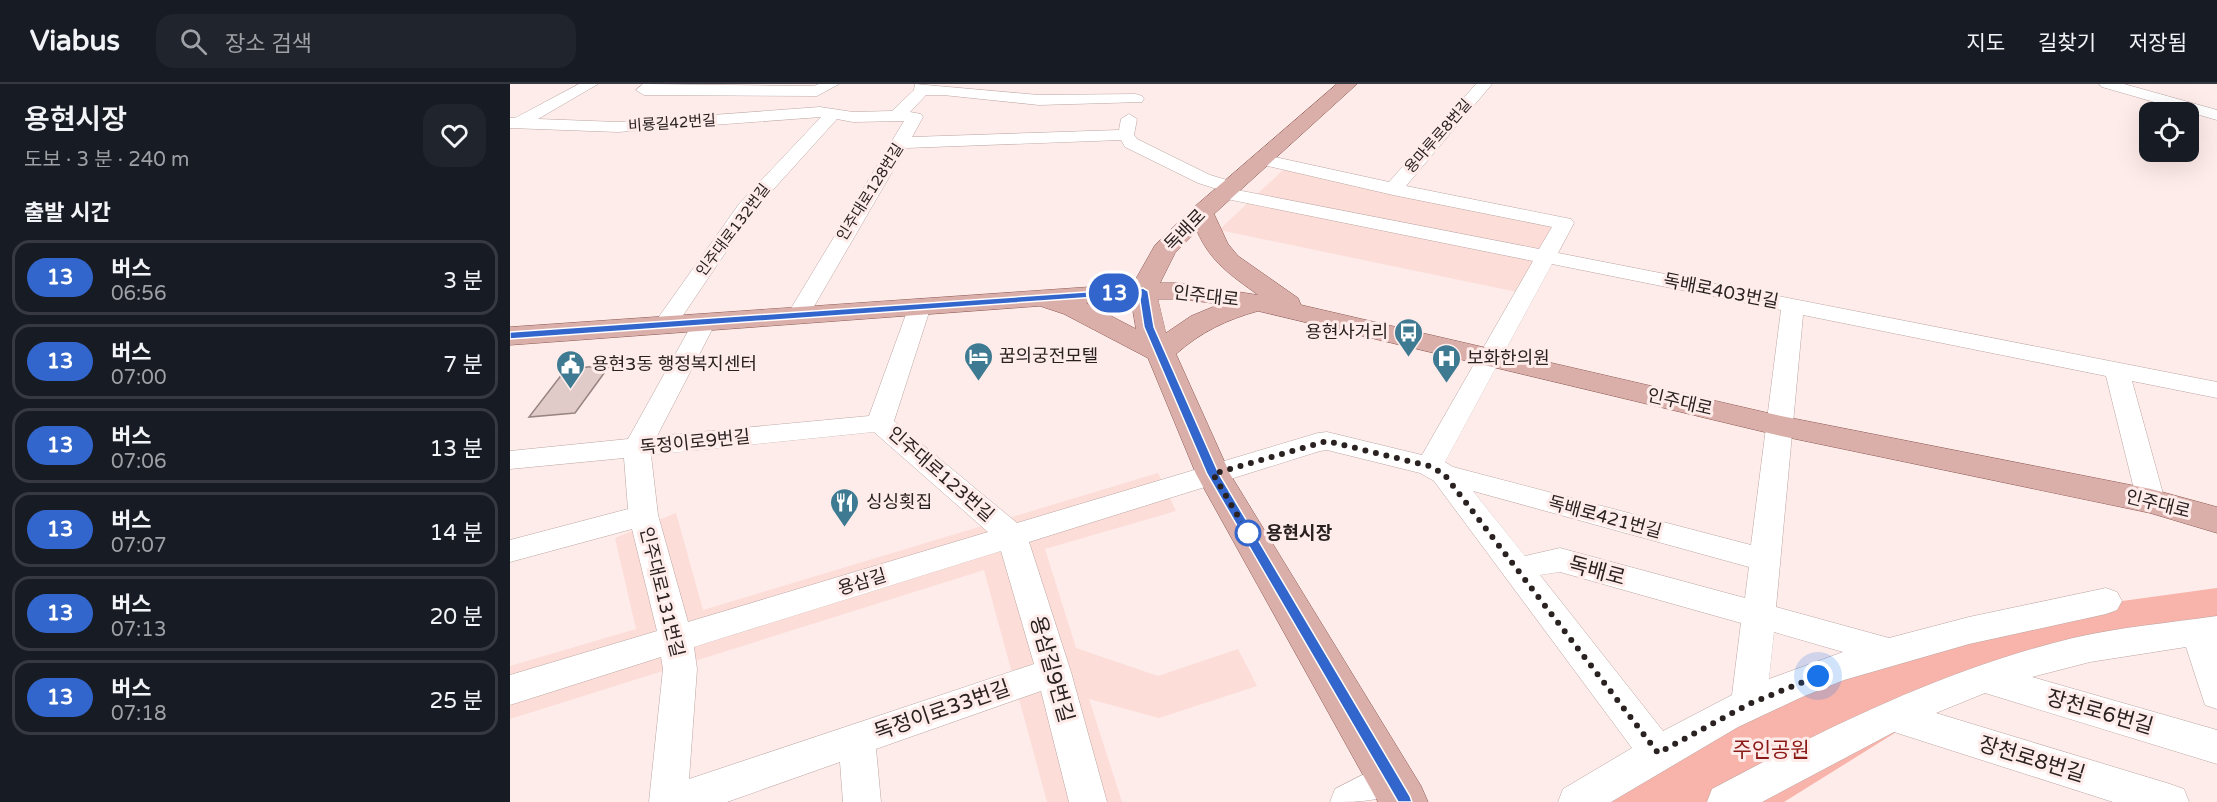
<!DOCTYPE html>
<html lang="ko">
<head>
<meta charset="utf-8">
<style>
	body { margin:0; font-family:"Varela Round","Noto Sans KR",sans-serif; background:#20242c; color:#f1f3f6; height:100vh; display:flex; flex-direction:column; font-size:22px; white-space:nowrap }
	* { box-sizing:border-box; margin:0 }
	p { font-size:20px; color:#9ea1a6 }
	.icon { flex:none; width:33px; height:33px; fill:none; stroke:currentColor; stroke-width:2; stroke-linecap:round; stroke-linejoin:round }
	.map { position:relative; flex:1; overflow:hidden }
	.details { display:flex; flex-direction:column; background:#171b24; width:510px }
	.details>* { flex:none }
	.badge { padding:0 12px; border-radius:20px; font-size:21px; line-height:39px }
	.tools { position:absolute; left:1629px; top:18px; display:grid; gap:12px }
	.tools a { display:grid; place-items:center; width:60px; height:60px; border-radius:12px; background:#171b24; box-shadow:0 6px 24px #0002; font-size:30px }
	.you { position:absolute; width:30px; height:30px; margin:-15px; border:4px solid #fff; border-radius:50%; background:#1a73e8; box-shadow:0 0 0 9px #1a73e833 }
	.map>.badge { position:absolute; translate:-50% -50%; box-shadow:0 0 0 3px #fff }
	h2 { padding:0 24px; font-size:22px; line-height:54px }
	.round { display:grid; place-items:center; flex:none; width:63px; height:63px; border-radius:18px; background:#20242c }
	.headline { display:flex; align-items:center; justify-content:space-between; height:102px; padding:0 24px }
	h1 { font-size:28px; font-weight:600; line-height:45px }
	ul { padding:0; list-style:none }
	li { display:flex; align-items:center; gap:18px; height:75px; margin:0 12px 9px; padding:0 12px; border:3px solid #363941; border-radius:18px }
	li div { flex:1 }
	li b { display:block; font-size:22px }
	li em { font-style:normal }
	li .badge { min-width:66px; font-weight:700; text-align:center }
	header { display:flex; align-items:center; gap:36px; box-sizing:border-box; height:84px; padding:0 30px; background:#171b24; border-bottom:2px solid #363941 }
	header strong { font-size:28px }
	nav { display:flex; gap:33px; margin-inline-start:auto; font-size:21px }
	.search { width:420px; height:54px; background:#20242c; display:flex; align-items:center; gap:15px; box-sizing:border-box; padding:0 21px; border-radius:18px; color:#9ea1a6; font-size:22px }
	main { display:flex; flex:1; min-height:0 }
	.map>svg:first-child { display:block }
	.built { fill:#fcddd8 }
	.green { fill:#f8b4aa }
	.building { fill:#e1cbc8; stroke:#988481; stroke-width:1.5 }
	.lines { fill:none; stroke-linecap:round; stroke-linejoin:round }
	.minor-casing { stroke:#bba6a3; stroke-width:1 }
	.major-casing { stroke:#8c5a54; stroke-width:1 }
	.minor { fill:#fff; fill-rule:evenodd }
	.major { fill:#daaea9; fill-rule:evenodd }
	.line { fill:#36c; stroke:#fff; stroke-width:1.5 }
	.walk { stroke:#2a2221; stroke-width:6; stroke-dasharray:0 10.8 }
	.stop-dot { fill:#fff; stroke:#36c; stroke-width:3 }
	.labels { text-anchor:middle; stroke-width:6; stroke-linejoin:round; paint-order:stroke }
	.far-street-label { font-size:15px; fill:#2a2221; stroke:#feecea }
	.street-label { font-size:18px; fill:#2a2221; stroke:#feecea }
	.poi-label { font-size:18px; fill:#2a2221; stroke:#feecea; text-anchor:start }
	.stop-label { font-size:18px; font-weight:bold; fill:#2a2221; stroke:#feecea; text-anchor:start }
	.near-street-label { font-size:21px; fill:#2a2221; stroke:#feecea }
	.near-park-label { font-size:21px; fill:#8b1a17; stroke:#feecea }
</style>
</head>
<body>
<header>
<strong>Viabus</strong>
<div class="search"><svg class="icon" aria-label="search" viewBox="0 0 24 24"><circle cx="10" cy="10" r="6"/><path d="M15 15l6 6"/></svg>장소 검색</div>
<nav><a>지도</a><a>길찾기</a><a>저장됨</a></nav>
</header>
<main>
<section class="details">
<div class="headline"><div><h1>용현시장</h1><p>도보 · 3 분 · 240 m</p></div><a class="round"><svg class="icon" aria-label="heart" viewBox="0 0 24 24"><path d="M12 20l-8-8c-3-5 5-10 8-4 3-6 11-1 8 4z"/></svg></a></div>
<h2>출발 시간</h2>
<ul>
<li><span class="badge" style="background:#36c;color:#fff">13</span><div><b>버스</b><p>06:56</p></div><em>3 분</em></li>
<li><span class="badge" style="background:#36c;color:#fff">13</span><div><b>버스</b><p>07:00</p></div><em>7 분</em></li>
<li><span class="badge" style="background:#36c;color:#fff">13</span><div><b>버스</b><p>07:06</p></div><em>13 분</em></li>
<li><span class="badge" style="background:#36c;color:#fff">13</span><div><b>버스</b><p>07:07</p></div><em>14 분</em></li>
<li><span class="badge" style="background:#36c;color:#fff">13</span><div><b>버스</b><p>07:13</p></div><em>20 분</em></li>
<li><span class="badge" style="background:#36c;color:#fff">13</span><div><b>버스</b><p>07:18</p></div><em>25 분</em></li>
</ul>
</section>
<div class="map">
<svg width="1707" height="718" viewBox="0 0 1707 718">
	<rect width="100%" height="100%" fill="#feecea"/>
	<g class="built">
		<polygon points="774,85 1046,142 1012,209 709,146"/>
		<polygon points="648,389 666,427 535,465 566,564 648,592 728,565 747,602 649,634 579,615 612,718 537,718 474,486 0,635 0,582 126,545 105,454 166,429 193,526"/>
	</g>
	<polygon class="green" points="1707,504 1707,539 1473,594 1274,718 1082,718 1239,620 1554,525"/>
	<polygon class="building" points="100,281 65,329 19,333 56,285"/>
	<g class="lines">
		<defs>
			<g id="minor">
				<path d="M69,0h19l-60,35 80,3 202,-15 33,5 39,-1 22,-21 1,-6 124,11 97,-1 6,2 2,3 -2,3 -103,3 -96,-10h-17l-16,17 11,2 2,3 -11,20 207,-7 2,-11 8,-5 8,5 -3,16 3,4 73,36 27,8 2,4 -2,3 302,59 13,-22 -159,-32 -138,-32 -3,-4 3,-4 6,-1 128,28 87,-98h16l-86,102 165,33 3,4 -16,30 659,129v16l-85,-17 33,120 -4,7 -10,3 -10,-3 -4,-7 -31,-125 -303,-61 -27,292 113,31 80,-21 137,-29 11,4 5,9 -5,9 -11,4 -137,30 -125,36 -42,17 -64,30 -127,75h-53l5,-13 69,-41 -198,-267 -14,-8 -93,-23 -7,1 -291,91 42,130 36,130h-38l-28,-111 -165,58 5,53h-38l-3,-40 -113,40h-78l14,-133 -2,-12 -151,48v-30l147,-44 -25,-102 -122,33v-22l118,-31 -4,-51 -114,11v-18l118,-12 68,-122 8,-2 8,2 4,5 -59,114 212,-20 40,-110 3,-5 8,-2 8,2 3,5 -37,115 123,102 301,-90 9,-1 95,23 111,-194 -316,-64 -2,-4 2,-4 -19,-6 -73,-36 -4,-7 -215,8 -97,167 -3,5 -8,2 -8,-2 -3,-5 117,-194 -51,1 -16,-3 -84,93 -80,118 -8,2 -8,-2 -4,-5 86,-121 82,-87 -203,15 -108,-4v-10h5zM1042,180l229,46 -30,235 -298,-78 -8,-5zM364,348l114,100 -300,90 -30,-107 -7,-60zM963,407l276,76 -4,31 -185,-50 -35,8zM491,467l33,113 -345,115 8,-110 -3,-22zM1050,488l181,51 -9,72 -69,36 -123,-156zM1264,548l69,20 -74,27z"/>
				<polygon points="133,0 304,2 309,0 329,0 307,12 134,11 126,6"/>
				<polygon points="1589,0 1614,0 1707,26 1707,36 1592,3"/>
				<path d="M1707,532v93l-12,-4 -19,-58 -96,15 -58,15 185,53v34l-232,-71 -49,20 234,71 14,5 5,13h-76l-219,-70 -132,70h-55l5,-13c116,-62 233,-120 361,-151 47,-11 96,-15 144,-22z"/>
				<path d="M882,676l13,6 6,12c-15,24 -51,24 -81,24l5,-13z"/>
			</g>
			<path id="major" d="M827,0h20l-143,130 14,30 10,12 60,42 3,7 480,111 370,73 66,18v26l-67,-20 -369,-77 -523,-125c-32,9 -57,21 -82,43l54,120 191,312 7,16h-50l-182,-328 -48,-116 -84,-44 -24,-8 -530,39v-18l623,-43 22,-39 38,-37zM687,147c14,32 34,44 61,64l-78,-12h-20l15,-30zM648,215h22l40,5 -29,12 -25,17zM621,216l5,29 -50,-26z"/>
		</defs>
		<use href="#minor" class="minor-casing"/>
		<use href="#major" class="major-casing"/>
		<use href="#minor" class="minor"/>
		<use href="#major" class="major"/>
	</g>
	<polygon class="line" points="633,204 638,207 644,243 709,390 900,712 902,718 888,718 697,390 634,243 629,210 0,255 0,248"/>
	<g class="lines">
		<polyline class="walk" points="738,449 703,390 817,357 919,382 934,390 1148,669 1239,620 1308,592"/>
	</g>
	<defs>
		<symbol id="bus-pin" viewBox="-11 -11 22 30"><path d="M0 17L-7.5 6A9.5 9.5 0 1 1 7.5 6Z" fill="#3e7b92" stroke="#feecea"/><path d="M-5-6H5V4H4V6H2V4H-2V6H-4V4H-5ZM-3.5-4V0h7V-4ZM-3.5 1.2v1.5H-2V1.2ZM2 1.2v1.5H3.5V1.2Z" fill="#fff"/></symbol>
		<symbol id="hotel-pin" viewBox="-11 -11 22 30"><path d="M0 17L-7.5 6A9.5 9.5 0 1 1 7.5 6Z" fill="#3e7b92" stroke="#feecea"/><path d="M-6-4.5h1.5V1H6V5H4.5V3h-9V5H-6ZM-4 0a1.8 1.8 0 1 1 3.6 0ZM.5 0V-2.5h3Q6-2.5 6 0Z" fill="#fff"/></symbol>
		<symbol id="hospital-pin" viewBox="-11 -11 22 30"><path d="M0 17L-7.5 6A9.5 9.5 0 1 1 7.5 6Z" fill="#3e7b92" stroke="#feecea"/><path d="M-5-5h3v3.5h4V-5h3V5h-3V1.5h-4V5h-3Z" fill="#fff"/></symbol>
		<symbol id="civic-pin" viewBox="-11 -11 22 30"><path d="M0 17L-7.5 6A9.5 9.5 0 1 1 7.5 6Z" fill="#3e7b92" stroke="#feecea"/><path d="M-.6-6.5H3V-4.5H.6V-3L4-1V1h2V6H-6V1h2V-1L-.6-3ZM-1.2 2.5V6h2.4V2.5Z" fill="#fff"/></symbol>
		<symbol id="restaurant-pin" viewBox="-11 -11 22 30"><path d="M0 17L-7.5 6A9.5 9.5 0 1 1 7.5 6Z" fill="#3e7b92" stroke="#feecea"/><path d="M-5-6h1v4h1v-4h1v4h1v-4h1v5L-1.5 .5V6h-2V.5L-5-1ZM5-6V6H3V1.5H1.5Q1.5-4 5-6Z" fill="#fff"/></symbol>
	</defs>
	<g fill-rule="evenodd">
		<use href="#bus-pin" x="882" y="232" width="33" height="45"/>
		<use href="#hotel-pin" x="452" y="256" width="33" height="45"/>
		<use href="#hospital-pin" x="920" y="258" width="33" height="45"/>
		<use href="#civic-pin" x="44" y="264" width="33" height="45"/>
		<use href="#restaurant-pin" x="318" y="402" width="33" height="45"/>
	</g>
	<circle class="stop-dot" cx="738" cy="449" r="12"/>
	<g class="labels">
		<g class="far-street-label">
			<text transform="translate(162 39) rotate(-4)" y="5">비룡길42번길</text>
			<text transform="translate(928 52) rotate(-49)" y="5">용마루로8번길</text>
			<text transform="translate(360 108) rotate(-58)" y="5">인주대로128번길</text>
			<text transform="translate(223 146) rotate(-53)" y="5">인주대로132번길</text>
		</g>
		<g class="street-label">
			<text transform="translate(675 146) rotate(-46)" y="6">독배로</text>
			<text transform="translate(1211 207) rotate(11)" y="6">독배로403번길</text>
			<text transform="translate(696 212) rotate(7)" y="6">인주대로</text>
			<text transform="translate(1170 318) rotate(13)" y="6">인주대로</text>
			<text transform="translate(185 358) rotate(-6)" y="6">독정이로9번길</text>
			<text transform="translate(431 390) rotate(41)" y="6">인주대로123번길</text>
			<text transform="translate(1648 420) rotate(14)" y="6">인주대로</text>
			<text transform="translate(1095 433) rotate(15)" y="6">독배로421번길</text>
			<text transform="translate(352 498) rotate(-17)" y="6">용삼길</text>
			<text transform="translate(152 508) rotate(76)" y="6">인주대로131번길</text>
		</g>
		<g class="poi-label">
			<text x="878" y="254" text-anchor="end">용현사거리</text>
			<text x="489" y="278">꿈의궁전모텔</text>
			<text x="957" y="280">보화한의원</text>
			<text x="82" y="286">용현3동 행정복지센터</text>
			<text x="356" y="424">싱싱횟집</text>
		</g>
		<g class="stop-label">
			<text x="756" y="455">용현시장</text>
		</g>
		<g class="near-street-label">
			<text transform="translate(1087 487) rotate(15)" y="7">독배로</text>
			<text transform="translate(542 585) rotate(74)" y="7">용삼길9번길</text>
			<text transform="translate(432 626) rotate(-19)" y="7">독정이로33번길</text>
			<text transform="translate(1590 628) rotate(16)" y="7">장천로6번길</text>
			<text transform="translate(1522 675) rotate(17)" y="7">장천로8번길</text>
		</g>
		<g class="near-park-label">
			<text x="1261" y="673">주인공원</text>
		</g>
	</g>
</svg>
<div class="tools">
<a><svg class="icon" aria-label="locate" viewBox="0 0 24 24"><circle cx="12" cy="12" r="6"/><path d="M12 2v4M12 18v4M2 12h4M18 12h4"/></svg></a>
</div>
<div class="you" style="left:1308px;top:592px"></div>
<b class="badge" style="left:604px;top:209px;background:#36c;color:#fff">13</b>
</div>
</main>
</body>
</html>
